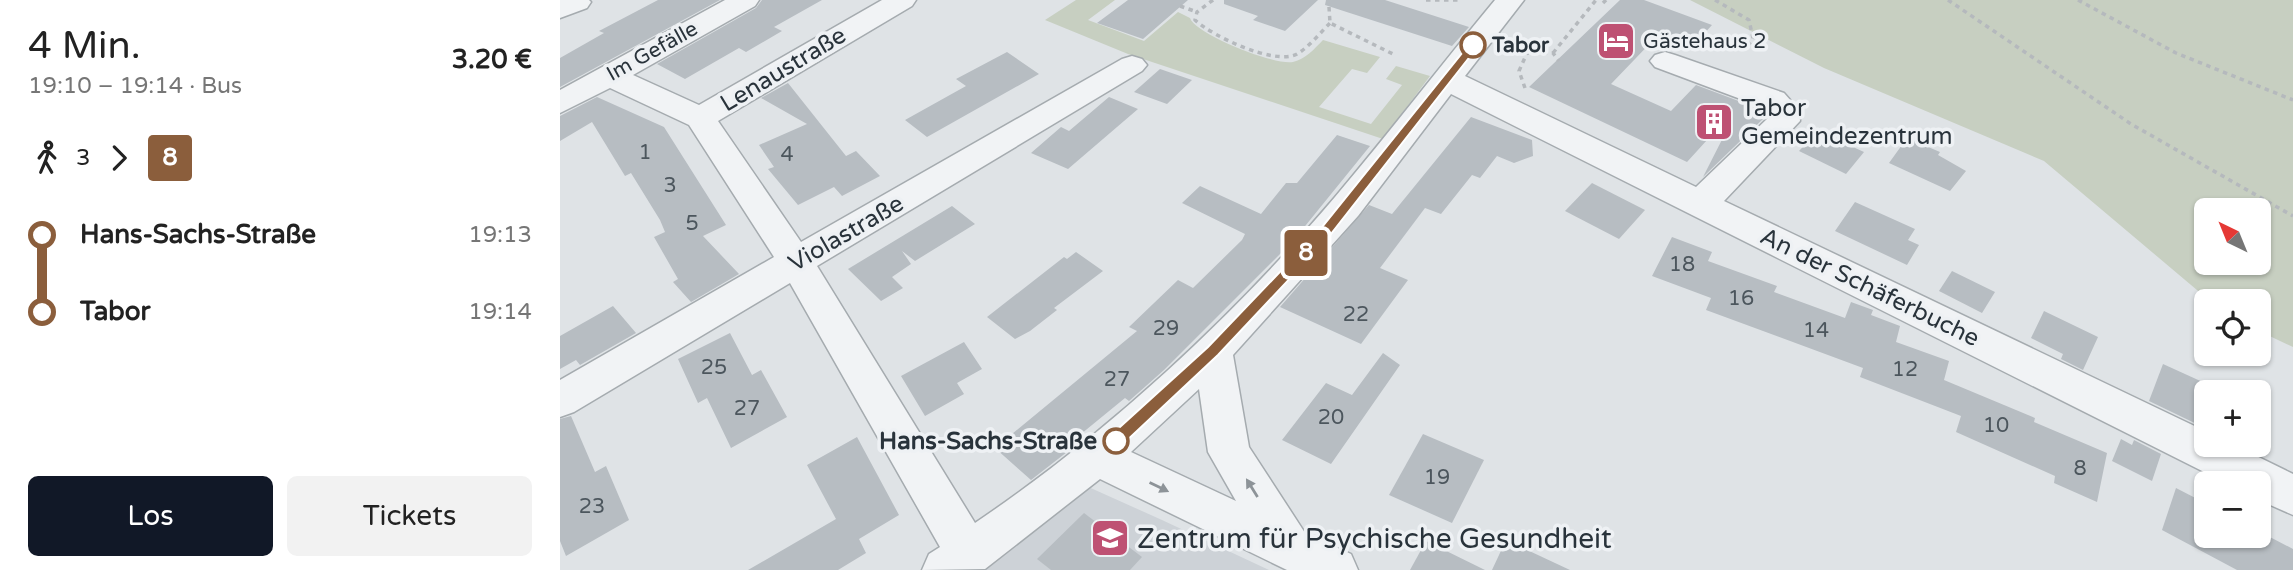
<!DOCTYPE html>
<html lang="de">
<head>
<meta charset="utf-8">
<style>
	body { margin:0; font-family:"Varela Round",sans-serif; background:#f2f2f2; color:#222; height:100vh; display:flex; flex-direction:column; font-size:26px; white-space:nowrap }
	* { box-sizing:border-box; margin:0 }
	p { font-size:23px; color:#767676 }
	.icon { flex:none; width:38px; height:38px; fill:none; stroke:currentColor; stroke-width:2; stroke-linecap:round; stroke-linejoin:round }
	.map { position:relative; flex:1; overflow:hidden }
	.drawer { display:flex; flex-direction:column; background:#fff; width:560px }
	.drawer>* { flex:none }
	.badge { padding:0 14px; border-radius:5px; font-size:24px; line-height:46px }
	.needle { width:46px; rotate:317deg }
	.controls { position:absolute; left:1634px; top:198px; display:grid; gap:14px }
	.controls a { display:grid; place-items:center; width:77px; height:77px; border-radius:10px; background:#fff; box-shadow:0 2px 5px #0004; font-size:35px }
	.map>.badge { position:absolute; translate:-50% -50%; box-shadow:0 0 0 4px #fff }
	.legs { display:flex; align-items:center; gap:10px; height:77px; padding:0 28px; font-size:23px }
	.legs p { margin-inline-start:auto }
	.head { display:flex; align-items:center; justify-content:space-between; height:119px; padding:0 28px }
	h1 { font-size:38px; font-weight:600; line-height:52px }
	.action { display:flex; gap:14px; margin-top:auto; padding:14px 28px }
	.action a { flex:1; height:80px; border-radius:10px; background:#111827; color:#fff; font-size:28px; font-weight:600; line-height:80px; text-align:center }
	.action a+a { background:#f2f2f2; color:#222 }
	ul { padding:0 28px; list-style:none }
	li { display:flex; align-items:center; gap:24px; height:77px; font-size:26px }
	li i { display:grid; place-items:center; width:10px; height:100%; margin:0 9px; background:currentColor }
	li i::after { content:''; width:18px; height:18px; margin:-9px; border:5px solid; border-radius:50%; background:#fff }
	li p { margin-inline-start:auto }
	li:first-child i { background:linear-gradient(#0000 50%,currentColor 0) }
	li:last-child i { background:linear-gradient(currentColor 50%,#0000 0) }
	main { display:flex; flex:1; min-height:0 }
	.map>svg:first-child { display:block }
	.built { fill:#cdd2d7 }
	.green { fill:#c7cfc1; fill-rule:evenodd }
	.building { fill:#b7bdc2 }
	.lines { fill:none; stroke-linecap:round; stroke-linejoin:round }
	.minor-casing { stroke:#a5abaf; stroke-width:3 }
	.path { stroke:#b5b9bd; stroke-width:3.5; stroke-dasharray:4.5 4.5; stroke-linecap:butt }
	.minor { fill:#f1f3f5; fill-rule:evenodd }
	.oneway { fill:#8d9398 }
	.line-1 { fill:#8b5e3c; stroke:#fff; stroke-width:2 }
	.stop-1-dot { fill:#fff; stroke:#8b5e3c; stroke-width:3.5 }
	.labels { text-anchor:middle; stroke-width:7; stroke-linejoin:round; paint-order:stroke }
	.far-poi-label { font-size:21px; fill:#29333b; stroke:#eef1f4; text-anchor:start }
	.far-stop-label { font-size:21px; font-weight:bold; fill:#29333b; stroke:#eef1f4; text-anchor:start }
	.far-street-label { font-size:21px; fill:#29333b; stroke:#eef1f4 }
	.number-label { font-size:21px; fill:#4c565d }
	.street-label { font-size:24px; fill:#29333b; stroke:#eef1f4 }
	.poi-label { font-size:24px; fill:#29333b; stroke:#eef1f4; text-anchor:start }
	.stop-label { font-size:24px; font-weight:bold; fill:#29333b; stroke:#eef1f4; text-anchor:end }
	.near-poi-label { font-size:28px; fill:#29333b; stroke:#eef1f4; text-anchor:start }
</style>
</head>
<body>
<main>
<section class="drawer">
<div class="head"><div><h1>4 Min.</h1><p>19:10 – 19:14 · Bus</p></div><b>3.20 €</b></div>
<div class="legs"><svg class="icon" aria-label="walk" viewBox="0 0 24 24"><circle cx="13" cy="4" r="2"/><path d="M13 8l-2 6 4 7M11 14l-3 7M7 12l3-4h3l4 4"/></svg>3<svg class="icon" aria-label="forward" viewBox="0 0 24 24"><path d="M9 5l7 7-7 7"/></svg><b class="badge" style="background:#8b5e3c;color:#fff">8</b></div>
<ul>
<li><i style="color:#8b5e3c"></i><b>Hans-Sachs-Straße</b><p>19:13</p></li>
<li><i style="color:#8b5e3c"></i><b>Tabor</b><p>19:14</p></li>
</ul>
<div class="action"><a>Los</a><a>Tickets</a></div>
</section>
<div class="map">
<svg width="1733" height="570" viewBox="0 0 1733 570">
	<rect width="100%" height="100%" fill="#dfe3e6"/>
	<polygon class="built" points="524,485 602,520 709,570 422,570"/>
	<g class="green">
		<path d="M516,0h39l-27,20 56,21 34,-29 12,6c5,16 85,48 103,44 13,-3 21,-13 30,-22l57,17 -13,16 -15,-4 -33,38 52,17 31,-39 -16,-6 10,-13 34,10 -47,63 -255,-85 -83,-34z"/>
		<path d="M1130,0h603v347l-34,-16v-30h-49l-166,-140 -220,-93zM1647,210h52v52h-52z"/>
	</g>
	<g class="building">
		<polygon points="98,0 160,0 0,87 0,58 44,33 39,31"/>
		<polygon points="202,0 262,0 214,27 222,31 186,52 179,48 125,79 97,64 196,8"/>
		<polygon points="568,0 628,0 583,39 537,23"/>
		<polygon points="664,0 758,0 725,31 693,20 698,16 664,4"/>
		<polygon points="766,0 825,0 909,27 892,46 765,5"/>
		<polygon points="1060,0 1084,0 1152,25 1132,47 1099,34 1051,84 1111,111 1136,85 1200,109 1205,117 1143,177 1172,120 1168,117 1127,162 969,87"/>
		<polygon points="447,52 479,74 367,137 345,120 406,86 396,79"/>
		<polygon points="600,69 632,80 607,104 574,92"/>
		<polygon points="228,83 286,156 296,151 320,176 282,196 274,187 238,205 208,169 214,167 199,145 247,124 201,98"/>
		<polygon points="37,97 104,127 166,225 143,236 179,274 131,302 113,282 118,279 94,237 105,232 100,220 71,173 65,176 32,122 0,141 0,116"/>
		<polygon points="549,97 578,109 508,169 471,153 501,127 509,131"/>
		<polygon points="911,117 972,140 973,156 954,163 937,156 920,178 912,175 881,214 865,208 820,268 848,280 801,344 720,307 809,205 832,214"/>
		<polygon points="1258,131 1304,152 1286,174 1239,151"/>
		<polygon points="777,135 810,146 733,241 604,370 569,401 565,398 521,434 525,438 471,480 435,448 577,331 569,327 618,280 633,288 682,240 685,234 622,203 640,186 701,214 726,183 737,183"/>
		<polygon points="1347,138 1380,152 1378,155 1406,171 1390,191 1329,163"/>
		<polygon points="1032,183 1085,210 1059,239 1005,211"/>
		<polygon points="1295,202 1355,229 1348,240 1359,245 1347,265 1275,231"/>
		<polygon points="392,206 415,224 355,261 342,251 351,264 332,277 343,288 321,301 288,269"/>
		<polygon points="1112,237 1152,252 1148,261 1217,286 1214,292 1285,318 1291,302 1313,310 1311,315 1340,326 1336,342 1389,361 1384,380 1475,418 1474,422 1547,453 1537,502 1494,483 1495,476 1396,432 1401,416 1300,377 1303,368 1146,310 1151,298 1092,276"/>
		<polygon points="516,252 543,271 494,308 497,310 470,331 455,339 427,317 504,257 507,259"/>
		<polygon points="1392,271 1435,292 1422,313 1379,291"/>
		<polygon points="53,306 76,333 20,365 16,360 0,369 0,336"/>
		<polygon points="1484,311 1538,337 1523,370 1501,359 1503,354 1471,338"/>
		<polygon points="170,333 192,375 201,370 227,417 171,448 147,398 138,403 118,359"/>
		<polygon points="404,342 422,369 397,383 404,394 365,416 341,376"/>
		<polygon points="823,353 840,365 771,464 722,440 766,383 792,395"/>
		<polygon points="1603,364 1647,384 1647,429 1589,401"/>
		<polygon points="11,416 35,472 46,466 69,520 6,556 0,541 0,419"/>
		<polygon points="863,434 924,460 892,523 829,495"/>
		<polygon points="297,437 339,515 299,539 306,553 278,570 188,570 276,519 247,465"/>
		<polygon points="1561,439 1572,445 1574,440 1601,454 1592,481 1552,461"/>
		<polygon points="1616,488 1647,504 1647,536 1708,536 1733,549 1733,570 1677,570 1602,530"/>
		<polygon points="524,513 582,557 570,570 491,570 477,559"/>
		<polygon points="946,540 1010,570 932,570"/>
		<polygon points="866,541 925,570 850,570"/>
	</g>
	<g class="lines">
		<defs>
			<g id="minor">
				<polygon points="0,0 29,0 31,2 27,8 0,18"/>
				<path d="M165,0h34l-4,6 -122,69 66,30 183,-105h34l-4,6 -194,115 83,121 321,-183 10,-3 10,3 5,6 -5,6 -325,195 158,257c133,-90 256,-204 360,-326 55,-65 106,-132 160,-197h29l-59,76 231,111 72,-69 -6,-11 -107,-40 -5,-6 5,-6 10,-3 10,3 109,38 15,17 1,11 -76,80 483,231v12h25l61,30v41l-34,-15v-17h-33l-775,-389 -93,122 -125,139 16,92 56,86 46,21 7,16h-71l-187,-91 -115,90 -63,1 7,-16 11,-7 -150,-264 -216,129 -14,5v-37l214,-123 -85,-132 -79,-37 -50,25v-23zM639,389l9,63 28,49 -105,-49z"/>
			</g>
		</defs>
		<use href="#minor" class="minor-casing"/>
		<g class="path">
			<path d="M653,0l-16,12 -2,8c17,16 80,46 102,34 12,-7 23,-21 33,-31"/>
			<polyline points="866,0 899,0"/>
			<polyline points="1155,0 1189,20 1193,38 1187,47"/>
			<polyline points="1388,0 1571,124 1733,216"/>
			<polyline points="1518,0 1616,53 1733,100"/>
			<polyline points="1043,3 1046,0"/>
			<polyline points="620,6 637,12"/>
			<polyline points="769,7 770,23 835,55"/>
			<polyline points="950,42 967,53 993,53 999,61"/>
			<polyline points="993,53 1036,0"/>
			<polyline points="965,88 959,71 967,53"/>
		</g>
		<use href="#minor" class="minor"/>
	</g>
	<defs><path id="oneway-solid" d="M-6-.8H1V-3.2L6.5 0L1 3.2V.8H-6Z" transform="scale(1.75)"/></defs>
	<g class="oneway">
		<use href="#oneway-solid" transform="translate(599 487) rotate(26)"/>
		<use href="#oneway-solid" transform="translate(692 488) rotate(-122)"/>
	</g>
	<polygon class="line-1" points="910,43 919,45 767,239 658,355 561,446 550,446 550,436 648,347 758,232"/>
	<defs>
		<symbol id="hotel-square" viewBox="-11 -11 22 22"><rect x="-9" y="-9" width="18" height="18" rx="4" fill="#be5173" stroke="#eef1f4"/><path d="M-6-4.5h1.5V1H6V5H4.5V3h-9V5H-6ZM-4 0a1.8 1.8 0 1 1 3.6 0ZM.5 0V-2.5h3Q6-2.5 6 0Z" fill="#fff"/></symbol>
		<symbol id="building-square" viewBox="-11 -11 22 22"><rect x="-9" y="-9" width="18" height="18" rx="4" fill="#be5173" stroke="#eef1f4"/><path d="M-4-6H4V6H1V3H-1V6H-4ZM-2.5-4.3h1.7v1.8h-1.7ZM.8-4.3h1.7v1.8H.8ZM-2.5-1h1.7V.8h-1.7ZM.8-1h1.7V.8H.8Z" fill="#fff"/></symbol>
		<symbol id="university-square" viewBox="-11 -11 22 22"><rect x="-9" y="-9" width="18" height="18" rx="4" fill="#be5173" stroke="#eef1f4"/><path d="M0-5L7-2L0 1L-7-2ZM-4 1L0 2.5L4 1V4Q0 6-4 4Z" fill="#fff"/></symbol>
	</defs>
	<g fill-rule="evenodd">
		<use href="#hotel-square" x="1034" y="19" width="44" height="44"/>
		<use href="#building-square" x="1132" y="100" width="44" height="44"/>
		<use href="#university-square" x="528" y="516" width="44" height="44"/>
	</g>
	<g class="stop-1-dot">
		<circle cx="913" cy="45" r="12"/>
		<circle cx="556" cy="441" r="12"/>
	</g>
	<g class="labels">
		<g class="far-poi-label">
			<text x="1083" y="48">Gästehaus 2</text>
		</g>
		<g class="far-stop-label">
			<text x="932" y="52">Tabor</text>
		</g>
		<g class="far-street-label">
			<text transform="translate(92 51) rotate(-29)" y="7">Im Gefälle</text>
		</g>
		<g class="number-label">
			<text x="85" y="159">1</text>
			<text x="227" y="161">4</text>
			<text x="110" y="192">3</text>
			<text x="132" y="230">5</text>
			<text x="1122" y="271">18</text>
			<text x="1181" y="305">16</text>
			<text x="796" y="321">22</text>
			<text x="606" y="335">29</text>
			<text x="1256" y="337">14</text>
			<text x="154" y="374">25</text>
			<text x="1345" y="376">12</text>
			<text x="557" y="386">27</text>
			<text x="187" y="415">27</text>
			<text x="771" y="424">20</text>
			<text x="1436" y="432">10</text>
			<text x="1520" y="475">8</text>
			<text x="877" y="484">19</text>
			<text x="32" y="513">23</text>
		</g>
		<g class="street-label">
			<text transform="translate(223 69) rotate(-31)" y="8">Lenaustraße</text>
			<text transform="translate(286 233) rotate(-30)" y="8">Violastraße</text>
			<text transform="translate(1310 287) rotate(26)" y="8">An der Schäferbuche</text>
		</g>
		<g class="poi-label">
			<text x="1181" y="116">Tabor<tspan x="1181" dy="28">Gemeindezentrum</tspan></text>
		</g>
		<g class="stop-label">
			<text x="537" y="449">Hans-Sachs-Straße</text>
		</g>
		<g class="near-poi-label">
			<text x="577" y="548">Zentrum für Psychische Gesundheit</text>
		</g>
	</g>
</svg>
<div class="controls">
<a><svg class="needle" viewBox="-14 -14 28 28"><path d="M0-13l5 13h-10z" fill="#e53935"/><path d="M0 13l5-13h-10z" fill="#767676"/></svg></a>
<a><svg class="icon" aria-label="locate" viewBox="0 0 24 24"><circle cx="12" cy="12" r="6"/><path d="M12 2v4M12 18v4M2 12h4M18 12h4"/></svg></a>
<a>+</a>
<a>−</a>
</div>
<b class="badge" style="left:746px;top:253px;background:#8b5e3c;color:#fff">8</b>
</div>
</main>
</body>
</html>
